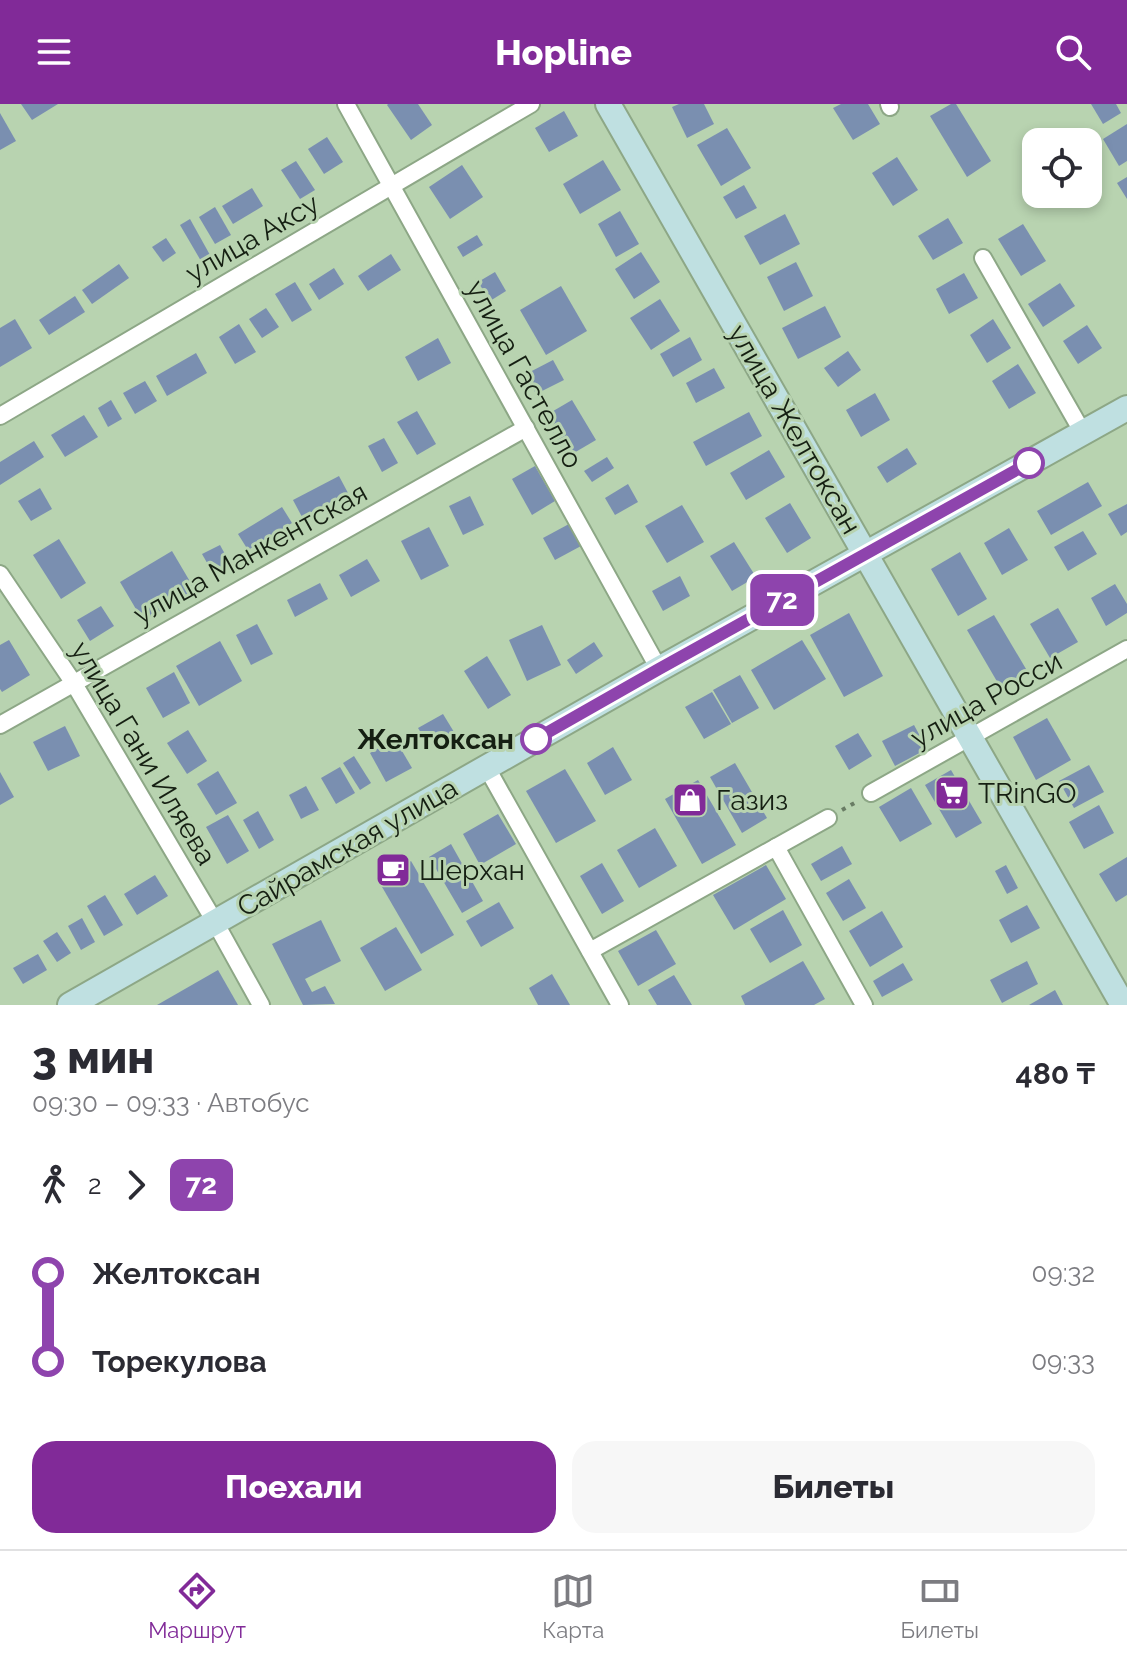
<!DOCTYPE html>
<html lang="ru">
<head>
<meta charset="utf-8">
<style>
	body { margin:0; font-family:Raleway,sans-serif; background:#f7f7f7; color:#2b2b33; height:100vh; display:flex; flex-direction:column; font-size:30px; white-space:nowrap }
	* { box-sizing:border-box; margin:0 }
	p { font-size:26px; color:#7c7c81 }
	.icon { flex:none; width:44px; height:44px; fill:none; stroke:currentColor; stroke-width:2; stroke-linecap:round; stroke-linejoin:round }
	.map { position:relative; height:901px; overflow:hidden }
	.side { display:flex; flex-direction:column; background:#fff; flex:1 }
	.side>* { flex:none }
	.badge { padding:0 16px; border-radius:12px; font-size:28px; line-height:52px }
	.fabs { position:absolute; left:1022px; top:24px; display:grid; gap:16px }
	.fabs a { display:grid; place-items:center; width:80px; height:80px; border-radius:16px; background:#fff; box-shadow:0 4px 12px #0003; font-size:40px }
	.map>.badge { position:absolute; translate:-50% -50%; box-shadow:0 0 0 4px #fff }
	.legs { display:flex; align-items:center; gap:12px; height:88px; padding:0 32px; font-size:26px }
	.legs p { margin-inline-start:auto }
	.overview { display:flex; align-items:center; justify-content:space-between; height:136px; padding:0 32px }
	h1 { font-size:44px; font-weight:800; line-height:60px }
	.button { display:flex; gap:16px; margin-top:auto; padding:16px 32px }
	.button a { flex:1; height:92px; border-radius:24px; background:#812a98; color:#fff; font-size:32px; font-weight:800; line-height:92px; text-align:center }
	.button a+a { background:#f7f7f7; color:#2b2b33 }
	ul { padding:0 32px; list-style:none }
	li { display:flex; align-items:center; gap:28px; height:88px; font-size:30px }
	li i { display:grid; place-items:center; width:12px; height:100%; margin:0 10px; background:currentColor }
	li i::after { content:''; width:20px; height:20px; margin:-10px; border:6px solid; border-radius:50%; background:#fff }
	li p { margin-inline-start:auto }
	li:first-child i { background:linear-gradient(#0000 50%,currentColor 0) }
	li:last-child i { background:linear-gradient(currentColor 50%,#0000 0) }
	header { display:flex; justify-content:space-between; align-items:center; height:104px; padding:0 32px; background:#812a98; color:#fff; font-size:36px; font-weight:800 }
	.dock { display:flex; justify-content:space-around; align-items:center; height:112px; border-top:2px solid #e1e1e2; background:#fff; font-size:22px; color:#7c7c81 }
	.dock a { display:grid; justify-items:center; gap:4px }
	.dock .selected { color:#812a98 }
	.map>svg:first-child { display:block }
	.building { fill:#7a8fb0 }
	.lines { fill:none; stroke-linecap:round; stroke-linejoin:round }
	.minor-casing { stroke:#8da786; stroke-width:20 }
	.secondary-casing { stroke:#8da786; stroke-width:28 }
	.path { stroke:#697c64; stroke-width:4; stroke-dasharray:4 6; stroke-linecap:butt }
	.minor { stroke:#fff; stroke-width:16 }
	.secondary { stroke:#bfe0e1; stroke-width:24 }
	.line-1-casing { stroke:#fff; stroke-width:18 }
	.line-1 { stroke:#8e44ad; stroke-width:12 }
	.stop-1-dot { fill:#fff; stroke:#8e44ad; stroke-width:4 }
	.labels { text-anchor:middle; stroke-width:6; stroke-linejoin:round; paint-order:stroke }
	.street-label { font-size:28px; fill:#151f12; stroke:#b8d3b0 }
	.stop-label { font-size:28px; font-weight:bold; fill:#151f12; stroke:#b8d3b0; text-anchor:end }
	.poi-label { font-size:28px; fill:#151f12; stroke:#b8d3b0; text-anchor:start }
</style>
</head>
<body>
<header><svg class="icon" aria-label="menu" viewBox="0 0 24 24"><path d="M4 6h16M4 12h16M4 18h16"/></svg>Hopline<svg class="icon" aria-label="search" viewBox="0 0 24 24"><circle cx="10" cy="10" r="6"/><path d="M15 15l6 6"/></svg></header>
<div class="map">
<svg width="1127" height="901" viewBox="0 0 1127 901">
	<rect width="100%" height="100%" fill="#b8d3b0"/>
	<g class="building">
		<polygon points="21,0 58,0 32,16"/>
		<polygon points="388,0 418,0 432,21 411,36 387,1"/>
		<polygon points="679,0 704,0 714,20 687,34 672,3"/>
		<polygon points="841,0 868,0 880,20 853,36 833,4"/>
		<polygon points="951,0 956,0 991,57 967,73 930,12"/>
		<polygon points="1091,0 1116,0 1121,9 1103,20"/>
		<polygon points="564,7 578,32 549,48 535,24"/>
		<polygon points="0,9 16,37 0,46"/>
		<polygon points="1127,20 1127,57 1119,62 1103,35"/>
		<polygon points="727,24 751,64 721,82 697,41"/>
		<polygon points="327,33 343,58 324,70 308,45"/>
		<polygon points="897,53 918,86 893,102 872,69"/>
		<polygon points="603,56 621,86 580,110 563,80"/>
		<polygon points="296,57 315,86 300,95 281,66"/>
		<polygon points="462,61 483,93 450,115 429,83"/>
		<polygon points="1127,73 1127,95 1117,79"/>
		<polygon points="744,81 757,104 736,115 723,93"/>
		<polygon points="252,84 263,102 233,120 222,102"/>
		<polygon points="215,103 231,131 215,140 199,113"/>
		<polygon points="620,107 639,140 616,153 598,120"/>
		<polygon points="785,110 800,140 760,161 744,132"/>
		<polygon points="948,114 963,139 933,156 918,132"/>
		<polygon points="190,115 210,151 201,157 180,121"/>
		<polygon points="1023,120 1046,157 1021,172 998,135"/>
		<polygon points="477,131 483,141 463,153 457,143"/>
		<polygon points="166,134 176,149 163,158 152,143"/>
		<polygon points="641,148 660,178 634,195 615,165"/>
		<polygon points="391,150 401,166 368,187 358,172"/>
		<polygon points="796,158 813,192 784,207 767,173"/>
		<polygon points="119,160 129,174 92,200 82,186"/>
		<polygon points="334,164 344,180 319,196 309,180"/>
		<polygon points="495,168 506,187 490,197 478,178"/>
		<polygon points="964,169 978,194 949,210 936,185"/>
		<polygon points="295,178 312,206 292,218 275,190"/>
		<polygon points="1060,179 1075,202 1043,223 1028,200"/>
		<polygon points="561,182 587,227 546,251 520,206"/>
		<polygon points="75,192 85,208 49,231 39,216"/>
		<polygon points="660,195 680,227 651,246 630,214"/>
		<polygon points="825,202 841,233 798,255 782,224"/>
		<polygon points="266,204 279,223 262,234 249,215"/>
		<polygon points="15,215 32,244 0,263 0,224"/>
		<polygon points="993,215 1011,244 987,259 970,231"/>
		<polygon points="239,220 256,248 235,260 219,233"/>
		<polygon points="1087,221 1102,244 1078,260 1063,237"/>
		<polygon points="690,233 702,256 673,273 660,250"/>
		<polygon points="438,234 451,259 418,277 405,253"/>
		<polygon points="848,247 861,266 838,283 824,264"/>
		<polygon points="196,249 207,269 167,292 156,272"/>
		<polygon points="553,256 564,276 536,290 526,270"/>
		<polygon points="1018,260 1036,289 1009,305 992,277"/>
		<polygon points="714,264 725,284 696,299 686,279"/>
		<polygon points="145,277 157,297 135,310 123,289"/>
		<polygon points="875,289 890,316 861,333 846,306"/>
		<polygon points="111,296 122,315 108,323 98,304"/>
		<polygon points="572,296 596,336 567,353 543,313"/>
		<polygon points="417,307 436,340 417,351 397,318"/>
		<polygon points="749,308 762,332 706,362 693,338"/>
		<polygon points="84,311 98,333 65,353 51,331"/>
		<polygon points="384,334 398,359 382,368 368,342"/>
		<polygon points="34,337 44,353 0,381 0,358"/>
		<polygon points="907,344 917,360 887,379 877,363"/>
		<polygon points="769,346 785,373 746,396 730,369"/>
		<polygon points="607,353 614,364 592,378 584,367"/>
		<polygon points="535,362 555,397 532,411 512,375"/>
		<polygon points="339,372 348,389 302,413 293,396"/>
		<polygon points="1088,378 1102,402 1051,431 1037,407"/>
		<polygon points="628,380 638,398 615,411 605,394"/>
		<polygon points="40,384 52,405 31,417 18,397"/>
		<polygon points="470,392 484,421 463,431 449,402"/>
		<polygon points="790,399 811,434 787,449 765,414"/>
		<polygon points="1127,400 1127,428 1121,432 1108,410"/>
		<polygon points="682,401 704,438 667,459 645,422"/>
		<polygon points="282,403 292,419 248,446 238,430"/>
		<polygon points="569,420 581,442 555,456 543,434"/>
		<polygon points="429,423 449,462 421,476 401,437"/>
		<polygon points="1009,424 1028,456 1002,471 984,439"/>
		<polygon points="1083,427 1097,450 1068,467 1054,443"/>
		<polygon points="59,435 86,479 61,495 33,451"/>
		<polygon points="734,438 756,473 732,487 710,452"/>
		<polygon points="220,441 231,461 214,471 202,450"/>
		<polygon points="172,447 195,486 143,517 120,478"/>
		<polygon points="960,448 987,495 958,512 931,465"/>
		<polygon points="367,455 380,477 351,493 339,471"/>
		<polygon points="680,472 690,492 663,507 652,487"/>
		<polygon points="320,479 328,495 295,513 287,496"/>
		<polygon points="1115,480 1127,500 1127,509 1106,522 1091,494"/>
		<polygon points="101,502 114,522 90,537 77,516"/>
		<polygon points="1058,504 1078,538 1050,554 1030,520"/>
		<polygon points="849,509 883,572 844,593 810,531"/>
		<polygon points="994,511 1029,570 1002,586 967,526"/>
		<polygon points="257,520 273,550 251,561 236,531"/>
		<polygon points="542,521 561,561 527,577 509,536"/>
		<polygon points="9,536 30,571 2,588 0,585 0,541"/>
		<polygon points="802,536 826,575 774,606 751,566"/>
		<polygon points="220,537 242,577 199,602 176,562"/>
		<polygon points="594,538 603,552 576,570 567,556"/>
		<polygon points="487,552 511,591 488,605 464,567"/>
		<polygon points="174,568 190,599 163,614 146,584"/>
		<polygon points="740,571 759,604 732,619 713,586"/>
		<polygon points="712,588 731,620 704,635 685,603"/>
		<polygon points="443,610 454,628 429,642 418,624"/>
		<polygon points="1047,614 1071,656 1036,676 1013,633"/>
		<polygon points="914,621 927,645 895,662 882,637"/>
		<polygon points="65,622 80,652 48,667 33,638"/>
		<polygon points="188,626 207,657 187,670 167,639"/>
		<polygon points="858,629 872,652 849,666 835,642"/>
		<polygon points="395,635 412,664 386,678 370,649"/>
		<polygon points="613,643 632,676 605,691 587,659"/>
		<polygon points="354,652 371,679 360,686 343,659"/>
		<polygon points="735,659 767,714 742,729 710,673"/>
		<polygon points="1089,661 1104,688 1074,704 1059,677"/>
		<polygon points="340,663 355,689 336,700 321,674"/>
		<polygon points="565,665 596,717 556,739 526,687"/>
		<polygon points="951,666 982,719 956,734 925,681"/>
		<polygon points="218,667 237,699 216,711 197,680"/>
		<polygon points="0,668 14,693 0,701"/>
		<polygon points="698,676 736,741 702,760 665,695"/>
		<polygon points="306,682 319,706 301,715 289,691"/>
		<polygon points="911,684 932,720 900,738 879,703"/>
		<polygon points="1099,701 1114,729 1084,745 1069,718"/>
		<polygon points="258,707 274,736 259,745 243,716"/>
		<polygon points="498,710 516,740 480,761 463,730"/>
		<polygon points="228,711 249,747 227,760 206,723"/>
		<polygon points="655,724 677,762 639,784 617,746"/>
		<polygon points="451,740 483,797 462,809 429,753"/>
		<polygon points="842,742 852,760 821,777 811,760"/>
		<polygon points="1127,753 1127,791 1116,798 1099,770"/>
		<polygon points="411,757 454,831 421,850 378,776"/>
		<polygon points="602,759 624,797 602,810 580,772"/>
		<polygon points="766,761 786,795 734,826 713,791"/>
		<polygon points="1006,761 1018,784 1007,790 995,767"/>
		<polygon points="155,771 168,792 137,811 124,790"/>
		<polygon points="849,775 866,804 843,817 826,789"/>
		<polygon points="105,791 123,821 104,832 87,802"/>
		<polygon points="499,798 514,824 481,843 466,817"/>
		<polygon points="1027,801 1040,824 1011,839 999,816"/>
		<polygon points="783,806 802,841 770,859 750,825"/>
		<polygon points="882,807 903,843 870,863 849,827"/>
		<polygon points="82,814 95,838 81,846 68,822"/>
		<polygon points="321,816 341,857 305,875 312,888 325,882 335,900 303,901 272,840"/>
		<polygon points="396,823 422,866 385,887 360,844"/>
		<polygon points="656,826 676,860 638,882 618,847"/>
		<polygon points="57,828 71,849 57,858 43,837"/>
		<polygon points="38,850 47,866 23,880 13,864"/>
		<polygon points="803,857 825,895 814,901 745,901 741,892"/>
		<polygon points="1027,857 1038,880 1002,899 990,876"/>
		<polygon points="903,859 913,876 882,893 873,877"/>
		<polygon points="218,866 238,901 157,901"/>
		<polygon points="552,870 570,901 538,901 529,884"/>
		<polygon points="674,871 692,901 657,901 648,886"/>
		<polygon points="1055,886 1063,901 1029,901"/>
	</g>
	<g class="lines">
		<defs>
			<g id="minor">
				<polyline points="346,0 659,565"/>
				<polyline points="889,0 890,3"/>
				<polyline points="983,154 1083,329"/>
				<polyline points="0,312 531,0"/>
				<polyline points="0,470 73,578 215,818 261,901"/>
				<polyline points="0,621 526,324"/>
				<polyline points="487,664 620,901"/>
				<polyline points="871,689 1127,545"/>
				<polyline points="776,743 864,901"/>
				<polyline points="590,847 828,714"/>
			</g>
			<g id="secondary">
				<polyline points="608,0 1123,901"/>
				<polyline points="70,901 659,565 1127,304"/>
			</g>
		</defs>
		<use href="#minor" class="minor-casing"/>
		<use href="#secondary" class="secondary-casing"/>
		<polyline class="path" points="842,706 858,697"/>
		<use href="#minor" class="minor"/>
		<use href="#secondary" class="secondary"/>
	</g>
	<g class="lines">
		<defs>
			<polyline id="line-1" points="536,635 659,565 1029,359"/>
		</defs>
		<use href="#line-1" class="line-1-casing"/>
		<use href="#line-1" class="line-1"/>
	</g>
	<defs>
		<symbol id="supermarket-square" viewBox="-11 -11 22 22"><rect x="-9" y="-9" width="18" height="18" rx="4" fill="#812a98" stroke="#b8d3b0"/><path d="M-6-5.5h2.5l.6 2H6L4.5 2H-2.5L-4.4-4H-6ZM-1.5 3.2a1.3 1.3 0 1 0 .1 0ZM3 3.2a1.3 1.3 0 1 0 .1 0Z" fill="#fff"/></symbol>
		<symbol id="shop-square" viewBox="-11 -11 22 22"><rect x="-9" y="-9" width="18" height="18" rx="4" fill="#812a98" stroke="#b8d3b0"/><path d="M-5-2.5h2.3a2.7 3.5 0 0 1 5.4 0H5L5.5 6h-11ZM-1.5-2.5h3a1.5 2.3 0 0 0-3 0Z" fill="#fff"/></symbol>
		<symbol id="cafe-square" viewBox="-11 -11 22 22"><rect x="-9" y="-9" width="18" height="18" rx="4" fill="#812a98" stroke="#b8d3b0"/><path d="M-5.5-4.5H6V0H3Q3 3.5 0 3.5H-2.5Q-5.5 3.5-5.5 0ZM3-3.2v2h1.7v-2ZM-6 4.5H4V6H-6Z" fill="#fff"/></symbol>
	</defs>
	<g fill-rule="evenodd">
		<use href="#supermarket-square" x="932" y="669" width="40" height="40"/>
		<use href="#shop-square" x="670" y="676" width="40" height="40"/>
		<use href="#cafe-square" x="373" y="746" width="40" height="40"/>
	</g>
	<g class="stop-1-dot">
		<circle cx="1029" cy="359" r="14"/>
		<circle cx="536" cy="635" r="14"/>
	</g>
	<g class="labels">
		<g class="street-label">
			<text transform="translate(252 134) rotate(-30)" y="10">улица Аксу</text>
			<text transform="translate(525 270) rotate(61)" y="10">улица Гастелло</text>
			<text transform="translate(795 325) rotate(60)" y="10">улица Желтоксан</text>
			<text transform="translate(250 449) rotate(-29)" y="10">улица Манкентская</text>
			<text transform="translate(986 595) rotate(-29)" y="10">улица Росси</text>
			<text transform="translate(144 649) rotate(59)" y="10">улица Гани Иляева</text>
			<text transform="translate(347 743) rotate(-30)" y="10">Сайрамская улица</text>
		</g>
		<g class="stop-label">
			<text x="514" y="645">Желтоксан</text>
		</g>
		<g class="poi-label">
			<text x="978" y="699">TRinGO</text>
			<text x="716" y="706">Газиз</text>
			<text x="419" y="776">Шерхан</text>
		</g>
	</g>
</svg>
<div class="fabs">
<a><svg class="icon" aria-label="locate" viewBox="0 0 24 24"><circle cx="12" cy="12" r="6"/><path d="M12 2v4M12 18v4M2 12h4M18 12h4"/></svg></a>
</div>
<b class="badge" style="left:782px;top:496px;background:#8e44ad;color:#fff">72</b>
</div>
<section class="side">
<div class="overview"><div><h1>3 мин</h1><p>09:30 – 09:33 · Автобус</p></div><b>480 ₸</b></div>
<div class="legs"><svg class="icon" aria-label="walk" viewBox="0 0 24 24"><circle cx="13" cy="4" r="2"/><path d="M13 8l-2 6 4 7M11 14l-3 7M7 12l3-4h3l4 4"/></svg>2<svg class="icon" aria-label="forward" viewBox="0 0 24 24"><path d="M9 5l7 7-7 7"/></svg><b class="badge" style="background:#8e44ad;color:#fff">72</b></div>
<ul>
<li><i style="color:#8e44ad"></i><b>Желтоксан</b><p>09:32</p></li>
<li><i style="color:#8e44ad"></i><b>Торекулова</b><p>09:33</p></li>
</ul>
<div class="button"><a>Поехали</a><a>Билеты</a></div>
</section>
<nav class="dock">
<a class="selected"><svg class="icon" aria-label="directions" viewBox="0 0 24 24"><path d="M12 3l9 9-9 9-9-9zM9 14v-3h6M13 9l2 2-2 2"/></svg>Маршрут</a>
<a><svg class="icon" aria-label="map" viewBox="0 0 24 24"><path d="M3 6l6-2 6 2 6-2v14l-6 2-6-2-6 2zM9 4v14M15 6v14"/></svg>Карта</a>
<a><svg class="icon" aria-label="tickets" viewBox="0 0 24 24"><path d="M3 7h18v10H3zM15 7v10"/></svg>Билеты</a>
</nav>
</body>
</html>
